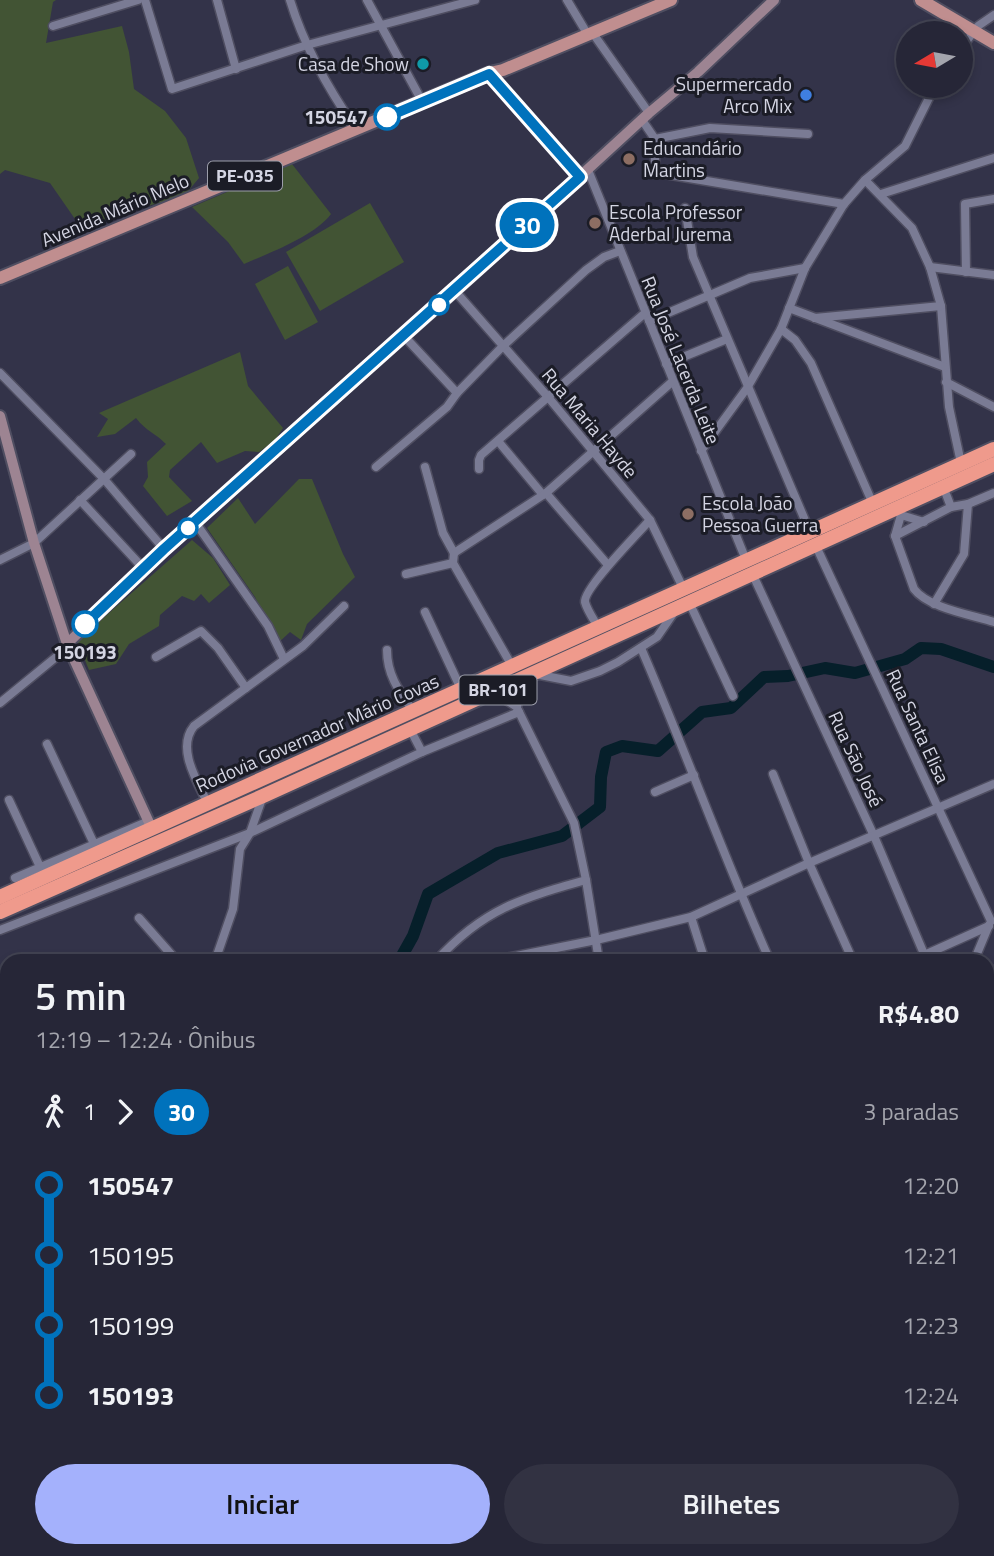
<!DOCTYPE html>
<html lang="pt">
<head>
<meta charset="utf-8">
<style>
	body { margin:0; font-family:"Titillium Web",sans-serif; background:#323242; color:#f1f3f6; height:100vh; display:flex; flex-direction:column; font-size:26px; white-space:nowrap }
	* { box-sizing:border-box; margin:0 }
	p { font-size:23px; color:#a4a5ad }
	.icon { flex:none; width:38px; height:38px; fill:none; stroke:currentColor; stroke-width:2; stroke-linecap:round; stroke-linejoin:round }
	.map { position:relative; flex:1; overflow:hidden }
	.panel { position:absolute; left:0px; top:954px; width:994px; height:604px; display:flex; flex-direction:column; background:#262637; border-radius:21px 21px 0 0; box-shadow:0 4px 10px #0003,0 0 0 2px #424352 }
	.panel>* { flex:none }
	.badge { padding:0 14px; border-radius:23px; font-size:24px; line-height:46px }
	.needle { width:46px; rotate:260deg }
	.tools { position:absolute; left:896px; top:21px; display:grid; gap:14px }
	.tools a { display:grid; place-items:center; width:77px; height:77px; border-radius:50%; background:#262637; box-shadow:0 4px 10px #0003,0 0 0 2px #424352; font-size:35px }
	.map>.badge { position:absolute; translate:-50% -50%; box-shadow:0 0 0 4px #fff }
	.legs { display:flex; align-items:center; gap:10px; height:77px; padding:0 35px; font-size:23px }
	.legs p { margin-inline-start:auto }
	.summary { display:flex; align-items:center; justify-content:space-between; height:119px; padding:0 35px }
	h1 { font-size:38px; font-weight:600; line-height:52px }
	.action { display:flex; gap:14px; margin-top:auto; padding:14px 35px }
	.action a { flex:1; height:80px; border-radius:42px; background:#a4b1fc; color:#111; font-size:28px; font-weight:600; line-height:80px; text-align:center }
	.action a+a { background:#323242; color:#f1f3f6 }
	ul { padding:0 35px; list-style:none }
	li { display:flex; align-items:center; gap:24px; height:70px; font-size:26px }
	li i { display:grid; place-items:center; width:10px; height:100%; margin:0 9px; background:currentColor }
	li i::after { content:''; width:18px; height:18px; margin:-9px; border:5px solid; border-radius:50%; background:#262637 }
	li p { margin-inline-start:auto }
	li:first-child i { background:linear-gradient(#0000 50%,currentColor 0) }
	li:last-child i { background:linear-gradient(currentColor 50%,#0000 0) }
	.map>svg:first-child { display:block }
	.green { fill:#425434 }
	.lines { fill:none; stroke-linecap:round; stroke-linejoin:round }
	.river { stroke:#061f2a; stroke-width:12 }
	.street-casing { stroke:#4f4e61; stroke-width:11 }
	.secondary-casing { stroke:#4f4e61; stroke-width:14 }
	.primary-casing { stroke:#4f4e61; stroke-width:16 }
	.highway-casing { stroke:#4f4e61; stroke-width:18 }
	.street { stroke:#7a7b94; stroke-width:8 }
	.secondary { stroke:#9d8492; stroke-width:10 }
	.primary { stroke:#c08e8f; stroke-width:12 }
	.highway { stroke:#ef9a8c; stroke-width:14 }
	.line-1-casing { stroke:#fff; stroke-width:16 }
	.line-1 { stroke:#0072bc; stroke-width:10 }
	.culture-dot { fill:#0f9aa8; stroke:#1b1c26; stroke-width:2.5 }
	.shop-dot { fill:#3f7fe0; stroke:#1b1c26; stroke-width:2.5 }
	.stop-1-dot { fill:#fff; stroke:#0072bc; stroke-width:3.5 }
	.education-dot { fill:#8d6e63; stroke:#1b1c26; stroke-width:2.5 }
	.labels { text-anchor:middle; stroke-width:6; stroke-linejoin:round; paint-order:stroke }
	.shield { fill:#1b1c26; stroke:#9c9eaa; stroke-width:2 }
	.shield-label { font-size:18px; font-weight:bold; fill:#d4d5e3 }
	.poi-label { font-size:19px; fill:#d4d5e3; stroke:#1b1c26; text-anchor:start }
	.stop-label { font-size:19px; font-weight:bold; fill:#d4d5e3; stroke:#1b1c26; text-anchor:end }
	.street-label { font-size:19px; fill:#d4d5e3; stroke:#1b1c26 }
</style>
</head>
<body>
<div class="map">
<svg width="994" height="1556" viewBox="0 0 994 1556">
	<rect width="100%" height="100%" fill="#333349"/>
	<g class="green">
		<polygon points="0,0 56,0 53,2 46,43 122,26 129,52 134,89 165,111 186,138 199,178 184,196 115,215 84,232 50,183 5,170 0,174"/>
		<path d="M292,164l39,50c-16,22 -62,39 -87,50l-16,-22 -36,-35z"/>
		<polygon points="370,203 404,262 320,311 286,252"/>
		<polygon points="288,266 318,322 285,340 255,284"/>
		<path d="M240,352l8,34 35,42 -8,12 -16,12 -14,-1 -28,12 -16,-21 -31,28 -1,7 23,24 -25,15 -24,-30 5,-9 -1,-15 19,-18c-12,-12 -19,-12 -30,-26l-21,16 -18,3 11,-18 -9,-6z"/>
		<polygon points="299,479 312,479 343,554 355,577 307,624 301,640 290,632 277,644 255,597 207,528 238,498 255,524"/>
		<polygon points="192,540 213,558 230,585 209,603 201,594 194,601 182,596 160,615 159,626 129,644 116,664 89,670 77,641"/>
	</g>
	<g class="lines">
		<polyline class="river" points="399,961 413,936 428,894 498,853 562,836 600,807 601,777 606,752 622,746 658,751 702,712 731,708 764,677 788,676 825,668 855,673 905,659 921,648 941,649 994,667"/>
		<defs>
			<g id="street">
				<polyline points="145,0 172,89 307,45 475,0"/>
				<polyline points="217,0 236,69"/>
				<path d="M290,0c14,46 39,90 66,129"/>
				<polyline points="367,0 423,103"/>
				<polyline points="567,0 585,30"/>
				<polyline points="53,26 138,0"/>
				<polyline points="978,26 994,15"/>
				<polyline points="592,32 649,113"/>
				<polyline points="961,49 974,31"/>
				<polyline points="490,73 580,177"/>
				<polyline points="642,120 655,139 655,168 659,173 844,204"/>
				<polyline points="655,139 710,128 808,134"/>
				<polyline points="588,170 746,560"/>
				<polyline points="865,180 912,228 930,267 941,306 949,407 961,463"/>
				<polyline points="881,194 994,158"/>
				<polyline points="685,208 693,257 810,532"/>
				<polyline points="930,267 994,275"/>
				<polyline points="966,272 965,204 994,199"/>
				<polyline points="455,291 548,397 650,520 683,588"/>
				<polyline points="789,308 945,367"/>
				<polyline points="815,318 941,306"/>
				<polyline points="649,321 750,278 805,268"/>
				<polyline points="781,329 795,340 811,363 873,504"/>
				<polyline points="404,336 457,393"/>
				<polyline points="666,364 727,339"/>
				<polyline points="0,373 104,479 164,549"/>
				<polyline points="946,382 994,407"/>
				<polyline points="498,441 543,495"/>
				<polyline points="701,451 747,388 781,329 805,268 844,204 865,180 905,146 935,86"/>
				<polyline points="376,467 447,407 457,393 503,346 586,270 604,257 620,251"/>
				<polyline points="425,467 443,533 454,553"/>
				<polyline points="479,469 479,460 481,455 645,313"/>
				<polyline points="546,493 608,565"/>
				<polyline points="80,500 144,569"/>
				<polyline points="968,504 994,493"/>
				<path d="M897,507l4,8 -6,21 19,53c14,19 58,26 80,33"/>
				<polyline points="901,515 924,522"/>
				<polyline points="195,522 268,626 284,659"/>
				<polyline points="895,536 951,507"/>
				<polyline points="815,544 991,921"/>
				<polyline points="454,553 546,493 673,381"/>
				<polyline points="454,553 453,563 512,666"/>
				<polyline points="0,560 34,543 131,454"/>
				<polyline points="752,573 874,836 927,961"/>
				<polyline points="406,574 453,563"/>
				<polyline points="689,602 733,696"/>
				<polyline points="934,604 964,554 968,504 951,507 946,494 940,487"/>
				<polyline points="425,612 461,689"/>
				<path d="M598,627c-4,-7 -11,-17 -13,-25 -2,-13 54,-70 65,-82"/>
				<path d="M641,648c45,104 83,210 129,313"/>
				<path d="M387,650c0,25 12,41 26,61"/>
				<polyline points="156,657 201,631 218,648 246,688"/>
				<polyline points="535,674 571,681 600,671 618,662 657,637 675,611"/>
				<polyline points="493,692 517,707"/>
				<polyline points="0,703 61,653 67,644"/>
				<polyline points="517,707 521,679"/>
				<polyline points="518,710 574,823 586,880 599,961"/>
				<polyline points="410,729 422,752"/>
				<polyline points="47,744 96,848"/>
				<polyline points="773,774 809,863 853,961"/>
				<polyline points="655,792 694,775"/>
				<polyline points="9,800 41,869"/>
				<path d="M208,804c-11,-23 -32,-56 -14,-78l109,-80 41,-40"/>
				<polyline points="15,878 149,821"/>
				<polyline points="691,917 705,961"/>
				<polyline points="139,918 177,961"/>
				<polyline points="0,930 250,833 422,752 519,712"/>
				<polyline points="215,961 233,909 240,849 250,833 263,796"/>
				<path d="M436,961c47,-52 86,-63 150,-81"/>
				<polyline points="491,961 596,940 691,917 809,863 994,784"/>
				<polyline points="911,961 989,926"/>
				<polyline points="974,961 989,925"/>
				<polyline points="987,970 994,970"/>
				<polyline points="987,1029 994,1029"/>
				<polyline points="987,1092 994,1091"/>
				<polyline points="987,1148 994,1147"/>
				<polyline points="987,1206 994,1205"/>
				<polyline points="987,1262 994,1262"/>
				<polyline points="0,1298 7,1299"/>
				<polyline points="987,1318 994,1318"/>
				<polyline points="987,1377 994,1376"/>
				<polyline points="0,1398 7,1376"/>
				<polyline points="987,1467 994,1467"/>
				<polyline points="987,1527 994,1526"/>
				<polyline points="145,1550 149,1556"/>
				<polyline points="324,1550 325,1556"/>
				<polyline points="499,1550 500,1556"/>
				<polyline points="538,1550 539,1556"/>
				<polyline points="578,1550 579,1556"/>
				<polyline points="616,1550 617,1556"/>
				<polyline points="662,1550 663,1556"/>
				<polyline points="774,1550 775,1556"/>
				<polyline points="948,1550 948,1556"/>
				<polyline points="119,1556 132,1553 134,1550"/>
			</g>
			<g id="secondary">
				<polyline points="0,416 34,543 67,644 152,829"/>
				<polyline points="67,644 164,549 455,291 649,113 698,72 774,0"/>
			</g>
			<g id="primary">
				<polyline points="921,0 994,43"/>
				<polyline points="0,278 490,73 503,70 671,0"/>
			</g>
			<g id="highway">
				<polyline points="0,897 994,449"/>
				<polyline points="0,912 263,796 994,464"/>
			</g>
		</defs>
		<use href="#street" class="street-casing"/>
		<use href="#secondary" class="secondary-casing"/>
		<use href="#primary" class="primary-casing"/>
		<use href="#highway" class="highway-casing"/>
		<use href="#street" class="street"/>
		<use href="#secondary" class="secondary"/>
		<use href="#primary" class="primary"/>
		<use href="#highway" class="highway"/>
	</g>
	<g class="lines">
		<defs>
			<polyline id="line-1" points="85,624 164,549 580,177 489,74 387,117"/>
		</defs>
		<use href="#line-1" class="line-1-casing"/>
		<use href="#line-1" class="line-1"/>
	</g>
	<circle class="culture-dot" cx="423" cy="64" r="7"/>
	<circle class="shop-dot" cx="806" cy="95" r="7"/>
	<g class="stop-1-dot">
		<circle cx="387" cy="117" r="12"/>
		<circle cx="439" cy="305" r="9"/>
		<circle cx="188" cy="528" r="9"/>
		<circle cx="85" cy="624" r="12"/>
	</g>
	<g class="education-dot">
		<circle cx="629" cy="159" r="7"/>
		<circle cx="595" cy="223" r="7"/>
		<circle cx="688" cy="514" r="7"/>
	</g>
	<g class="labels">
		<g class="shield">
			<rect x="208" y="161.5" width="74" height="29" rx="5"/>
			<rect x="459.5" y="675.5" width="77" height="29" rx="5"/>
		</g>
		<g class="shield-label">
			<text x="245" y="182">PE-035</text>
			<text x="498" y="696">BR-101</text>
		</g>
		<g class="poi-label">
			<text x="409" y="71" text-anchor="end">Casa de Show</text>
			<text x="792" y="91" text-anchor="end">Supermercado<tspan x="792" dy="22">Arco Mix</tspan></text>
			<text x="643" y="155">Educandário<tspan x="643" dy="22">Martins</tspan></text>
			<text x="609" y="219">Escola Professor<tspan x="609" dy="22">Aderbal Jurema</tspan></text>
			<text x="702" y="510">Escola João<tspan x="702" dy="22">Pessoa Guerra</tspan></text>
		</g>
		<g class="stop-label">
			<text x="368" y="124">150547</text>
			<text x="85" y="659" text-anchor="middle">150193</text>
		</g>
		<g class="street-label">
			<text transform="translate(115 210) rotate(-23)" y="7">Avenida Mário Melo</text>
			<text transform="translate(681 360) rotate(68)" y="7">Rua José Lacerda Leite</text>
			<text transform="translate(590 423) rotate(50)" y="7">Rua Maria Hayde</text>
			<text transform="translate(918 726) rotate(65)" y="7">Rua Santa Elisa</text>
			<text transform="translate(317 733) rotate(-24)" y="7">Rodovia Governador Mário Covas</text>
			<text transform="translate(856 759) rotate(65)" y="7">Rua São José</text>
		</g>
	</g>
</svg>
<div class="tools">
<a><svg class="needle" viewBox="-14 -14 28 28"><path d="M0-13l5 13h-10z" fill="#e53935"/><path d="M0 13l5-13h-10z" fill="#a4a5ad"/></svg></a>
</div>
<b class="badge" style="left:527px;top:225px;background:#0072bc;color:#fff">30</b>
<section class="panel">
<div class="summary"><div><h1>5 min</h1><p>12:19 – 12:24 · Ônibus</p></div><b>R$4.80</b></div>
<div class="legs"><svg class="icon" aria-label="walk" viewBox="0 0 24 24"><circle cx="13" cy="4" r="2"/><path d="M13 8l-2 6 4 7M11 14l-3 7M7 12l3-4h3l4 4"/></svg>1<svg class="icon" aria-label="forward" viewBox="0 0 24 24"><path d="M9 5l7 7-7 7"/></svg><b class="badge" style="background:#0072bc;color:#fff">30</b><p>3 paradas</p></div>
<ul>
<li><i style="color:#0072bc"></i><b>150547</b><p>12:20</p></li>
<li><i style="color:#0072bc"></i><span>150195</span><p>12:21</p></li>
<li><i style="color:#0072bc"></i><span>150199</span><p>12:23</p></li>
<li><i style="color:#0072bc"></i><b>150193</b><p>12:24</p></li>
</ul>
<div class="action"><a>Iniciar</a><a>Bilhetes</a></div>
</section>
</div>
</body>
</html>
